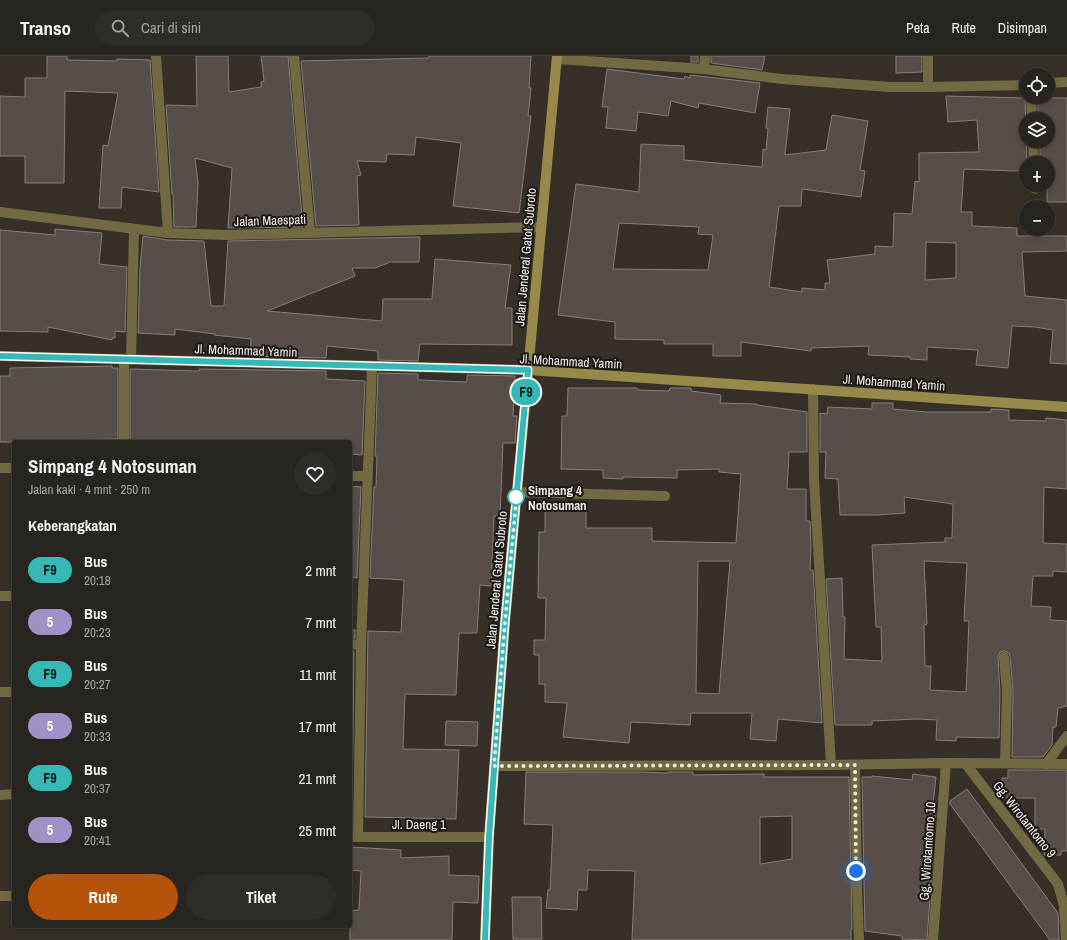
<!DOCTYPE html>
<html lang="id">
<head>
<meta charset="utf-8">
<style>
	body { margin:0; font-family:"Archivo Narrow",sans-serif; background:#302c28; color:#f1f3f6; height:100vh; display:flex; flex-direction:column; font-size:15px; white-space:nowrap }
	* { box-sizing:border-box; margin:0 }
	p { font-size:13px; color:#a5a4a4 }
	.icon { flex:none; width:22px; height:22px; fill:none; stroke:currentColor; stroke-width:2; stroke-linecap:round; stroke-linejoin:round }
	.map { position:relative; flex:1; overflow:hidden }
	.side { position:absolute; left:12px; top:384px; width:340px; height:488px; display:flex; flex-direction:column; background:#28241f; border-radius:4px; box-shadow:0 2px 6px #0003,0 0 0 1px #44413d }
	.side>* { flex:none }
	.badge { padding:0 8px; border-radius:13px; font-size:14px; line-height:26px }
	.controls { position:absolute; left:1019px; top:12px; display:grid; gap:8px }
	.controls a { display:grid; place-items:center; width:36px; height:36px; border-radius:50%; background:#28241f; box-shadow:0 2px 6px #0003,0 0 0 1px #44413d; font-size:20px }
	.you { position:absolute; width:20px; height:20px; margin:-10px; border:3px solid #fff; border-radius:50%; background:#1a73e8; box-shadow:0 0 0 6px #1a73e833 }
	.map>.badge { position:absolute; translate:-50% -50%; box-shadow:0 0 0 2px #fff }
	h2 { padding:0 16px; font-size:15px; line-height:36px }
	.round { display:grid; place-items:center; flex:none; width:42px; height:42px; border-radius:21px; background:#302c28 }
	.head { display:flex; align-items:center; justify-content:space-between; height:68px; padding:0 16px }
	h1 { font-size:19px; font-weight:700; line-height:30px }
	.button { display:flex; gap:8px; margin-top:auto; padding:8px 16px }
	.button a { flex:1; height:46px; border-radius:24px; background:#b45309; color:#fff; font-size:16px; font-weight:700; line-height:46px; text-align:center }
	.button a+a { background:#302c28; color:#f1f3f6 }
	ul { padding:0; list-style:none }
	li { display:flex; align-items:center; gap:12px; height:52px; padding:0 16px }
	li div { flex:1 }
	li b { display:block; font-size:15px }
	li em { font-style:normal }
	li .badge { min-width:44px; font-weight:700; text-align:center }
	header { display:flex; align-items:center; gap:24px; box-sizing:border-box; height:56px; padding:0 20px; background:#28241f; border-bottom:1px solid #44413d }
	header strong { font-size:19px }
	nav { display:flex; gap:22px; margin-inline-start:auto; font-size:14px }
	.search { width:280px; height:36px; background:#302c28; display:flex; align-items:center; gap:10px; box-sizing:border-box; padding:0 14px; border-radius:22px; color:#a5a4a4; font-size:15px }
	.map>svg:first-child { display:block }
	.building { fill:#574d49; stroke:#887e79; fill-rule:evenodd }
	.lines { fill:none; stroke-linecap:round; stroke-linejoin:round }
	.service { stroke:#726a43; stroke-width:10 }
	.minor { stroke:#726a43; stroke-width:10 }
	.tertiary { stroke:#726a43; stroke-width:10 }
	.secondary { stroke:#978949; stroke-width:10 }
	.line-casing { stroke:#fff; stroke-width:9 }
	.line { stroke:#35b8b6; stroke-width:6 }
	.walk { stroke:#f0ece8; stroke-width:4; stroke-dasharray:0 7.2 }
	.stop-dot { fill:#fff; stroke:#35b8b6; stroke-width:2 }
	.labels { text-anchor:middle; stroke-width:4; stroke-linejoin:round; paint-order:stroke }
	.street-label { font-size:13px; fill:#f0ece8; stroke:#1b1815 }
	.stop-label { font-size:13px; font-weight:bold; fill:#f0ece8; stroke:#1b1815; text-anchor:start }
</style>
</head>
<body>
<header>
<strong>Transo</strong>
<div class="search"><svg class="icon" aria-label="search" viewBox="0 0 24 24"><circle cx="10" cy="10" r="6"/><path d="M15 15l6 6"/></svg>Cari di sini</div>
<nav><a>Peta</a><a>Rute</a><a>Disimpan</a></nav>
</header>
<div class="map">
<svg width="1067" height="884" viewBox="0 0 1067 884">
	<rect width="100%" height="100%" fill="#363029"/>
	<g class="building">
		<polygon points="47,0 67,0 67,4 117,5 117,3 150,4 159,136 122,131 121,152 99,152 103,89 108,90 118,37 65,35 64,127 25,127 25,100 0,100 0,40 25,41 25,22 47,22"/>
		<polygon points="196,0 228,0 229,36 261,31 261,26 264,25 261,0 288,0 303,171 228,172 232,112 195,102 198,127 196,171 174,171 173,138 172,138 166,49 197,50"/>
		<polygon points="429,0 531,0 529,32 531,32 528,60 531,60 519,157 453,150 461,87 416,81 414,99 387,98 386,106 357,105 361,119 357,120 359,169 316,170 301,5 429,2"/>
		<rect x="691" y="0" width="7" height="6"/>
		<polygon points="711,0 765,0 762,14 711,7"/>
		<polygon points="896,0 922,0 922,16 896,17"/>
		<polygon points="607,13 684,23 685,20 690,22 690,19 760,27 755,57 699,47 698,52 671,45 668,60 638,56 636,75 606,72 608,51 602,51"/>
		<path d="M946,40l79,2 2,65h-1v7l-12,1 -50,-2 -3,43h11v14l45,2v8h50v15l-45,1 3,44 42,4v64l-17,-1 3,-33 -18,-3 -23,-1 -4,42 -32,-3 2,-15 -51,-3v13l-17,-1v-2l-42,-2 1,-9 -58,2v3l-70,-9v14h-28v-12h-49v-4l-49,-1v-17l-57,-7 18,-131 63,8 2,-48 43,2v14l78,7 1,-18 3,1 2,-21 -2,-1 2,-21 22,2 -5,46 41,-5 6,-35 36,6 -8,49 5,1 -4,26 -59,-8 -1,17h-22l-10,81 33,5v-4l23,2v-7h5l-3,-23 48,-6v-8l18,1 1,-34 18,1 3,-33 4,1v-29l60,-1 -2,-32 -29,2zM619,167l80,4 -1,7 15,1 -5,35 -95,-1zM926,186l30,1v35l-31,2z"/>
		<polygon points="1038,42 1067,42 1067,146 1047,146 1048,107 1040,107 1040,85 1048,85 1048,63 1038,63"/>
		<polygon points="55,173 102,177 99,208 127,211 125,276 115,275 115,282 112,282 112,284 48,271 48,276 0,275 0,174 55,179"/>
		<polygon points="143,180 168,184 204,185 211,250 224,250 228,185 420,181 419,206 388,206 388,207 375,212 352,212 355,220 267,255 382,265 383,243 432,243 435,203 511,209 505,252 512,252 512,289 420,288 418,305 378,304 378,295 327,290 326,302 250,300 251,283 214,279 215,278 175,273 175,279 138,277 140,212"/>
		<polygon points="112,310 112,312 118,312 118,383 46,384 46,386 0,386 0,320 10,320 10,312"/>
		<polygon points="130,313 199,315 199,313 326,315 326,323 365,325 362,399 350,398 350,386 255,386 255,384 214,385 214,386 139,386 139,384 130,384"/>
		<polygon points="378,317 418,318 418,324 467,326 467,319 515,320 513,360 517,360 515,387 503,387 500,461 494,460 491,530 480,529 477,577 459,577 456,639 405,638 403,693 459,694 456,763 365,761 368,575 401,576 404,524 370,522 374,431 376,431 377,400 375,400"/>
		<path d="M568,332h69v2l32,1 1,-3h21v3l30,4 -1,8 37,1v1l50,7v40h-18l-2,37h19v32h4l1,25 -1,24h3l9,153 -44,-4 -2,22 -26,-2 2,-26h-61l-1,12 -59,-3 -2,21 -66,-6 4,-34 -22,-1v-18h-6v-29h-5v-15h11l1,-42h-8l1,-66h6v-24l41,1v19h66v13l84,2 5,-69 -22,-2v-3l-42,1v8l-54,-1v2l-20,-1v-8l-42,-1 1,-53h5zM698,505h32l-11,133 -23,-1z"/>
		<path d="M872,347h21v6l33,3h65v-3l18,1v10l37,1v-3l21,2v69l-23,-2 -1,56 24,1v28l-14,-1v5h-20l-2,30 20,1 -1,13 17,1v85l-9,2 -2,19h-3l-1,18 -9,12h-31l1,-66 -3,-35 -1,-3 -5,-2 -4,1 -2,5 2,35 -1,46 -43,-1v4l-20,-1 1,-20 -20,-1 -45,2v4h-37l-9,-146 16,-1 1,39h2l-1,42 38,2 -1,-34h-5l-4,-82 73,-3v-4h7l1,-34 -49,-7 1,16 -27,2h-38l-2,-36 -13,-1 1,-26h-6v-39l7,1 1,-7 44,2zM924,505l43,2 -3,58h5l-3,71 -36,-2 1,-24h-6l-1,-41 3,-1z"/>
		<polygon points="350,430 361,431 357,522 350,521"/>
		<rect x="350" y="574" width="5" height="8"/>
		<polygon points="350,595 354,595 352,760 350,760"/>
		<polygon points="446,665 478,666 477,690 445,689"/>
		<polygon points="1008,714 1067,714 1067,795 1061,795 1061,799 1044,799 1045,773 1035,773 1035,742 1002,742 1002,722 1008,722"/>
		<path d="M526,716h114l28,1v-1h25v3l71,-1v3h85l3,152h-1v11h-219l3,-69 -47,-1 -1,20h-9l-1,20 -31,-2 2,-18h2l3,-65 -29,-1zM792,760v43l-32,5v-47z"/>
		<polygon points="913,718 936,721 932,757 936,755 927,884 902,883 902,880 865,875 862,721 872,721 872,720 912,724"/>
		<polygon points="967,733 1058,857 1059,884 1050,884 950,748 950,745"/>
		<polygon points="350,791 401,794 401,802 449,800 449,819 479,820 478,847 453,846 452,884 350,884 350,855 359,854 361,815 350,814"/>
		<polygon points="512,841 541,841 542,883 513,883"/>
	</g>
	<g class="lines">
		<polyline class="service" points="517,436 665,440"/>
		<g class="minor">
			<polyline points="156,0 168,177"/>
			<polyline points="294,0 310,176"/>
			<polyline points="928,0 928,31"/>
			<polyline points="557,3 704,13 782,23 889,31 928,31 1026,29"/>
			<polyline points="704,13 705,0"/>
			<polyline points="1048,27 1067,26"/>
			<polyline points="1031,41 1032,63"/>
			<polyline points="1033,85 1034,107"/>
			<polyline points="1035,129 1035,133"/>
			<polyline points="0,156 168,177 226,179 541,171"/>
			<polyline points="124,304 124,386"/>
			<polyline points="131,304 134,173"/>
			<polyline points="813,333 814,424 831,709"/>
			<polyline points="0,412 14,412"/>
			<polyline points="350,420 366,420"/>
			<polyline points="0,540 14,540"/>
			<polyline points="350,588 361,589"/>
			<polyline points="1004,601 1007,636 1005,707"/>
			<polyline points="0,636 14,636"/>
			<polyline points="965,707 1058,828 1064,850 1066,884"/>
			<polyline points="1046,708 1067,680"/>
			<polyline points="855,709 857,830 859,884"/>
			<polyline points="494,710 831,709 946,707 1067,708"/>
			<polyline points="0,739 14,738"/>
			<polyline points="350,781 489,781"/>
			<polyline points="358,781 361,589 372,311"/>
			<polyline points="0,840 14,840"/>
			<polyline points="933,884 946,707"/>
		</g>
		<polyline class="tertiary" points="0,300 528,314"/>
		<g class="secondary">
			<polyline points="528,314 1067,351"/>
			<polyline points="485,884 489,781 505,566 557,0"/>
		</g>
	</g>
	<g class="lines">
		<defs>
			<polyline id="line" points="0,300 528,314 505,566 489,781 485,884"/>
		</defs>
		<use href="#line" class="line-casing"/>
		<use href="#line" class="line"/>
		<polyline class="walk" points="516,441 517,436 505,566 494,710 855,709 856,815"/>
	</g>
	<circle class="stop-dot" cx="516" cy="441" r="8"/>
	<g class="labels">
		<g class="street-label">
			<text transform="translate(270 164) rotate(-2)" y="5">Jalan Maespati</text>
			<text transform="translate(525 201) rotate(-85)" y="5">Jalan Jenderal Gatot Subroto</text>
			<text transform="translate(246 294) rotate(2)" y="5">Jl. Mohammad Yamin</text>
			<text transform="translate(571 305) rotate(3)" y="5">Jl. Mohammad Yamin</text>
			<text transform="translate(894 326) rotate(4)" y="5">Jl. Mohammad Yamin</text>
			<text transform="translate(496 524) rotate(-85)" y="5">Jalan Jenderal Gatot Subroto</text>
			<text transform="translate(1025 763) rotate(52)" y="5">Gg. Wirotamtomo 9</text>
			<text x="419" y="773">Jl. Daeng 1</text>
			<text transform="translate(927 795) rotate(-86)" y="5">Gg. Wirotamtomo 10</text>
		</g>
		<g class="stop-label">
			<text x="528" y="439">Simpang 4<tspan x="528" dy="15">Notosuman</tspan></text>
		</g>
	</g>
</svg>
<div class="controls">
<a><svg class="icon" aria-label="locate" viewBox="0 0 24 24"><circle cx="12" cy="12" r="6"/><path d="M12 2v4M12 18v4M2 12h4M18 12h4"/></svg></a>
<a><svg class="icon" aria-label="layers" viewBox="0 0 24 24"><path d="M12 4l9 5-9 5-9-5zM3 14l9 5 9-5"/></svg></a>
<a>+</a>
<a>−</a>
</div>
<div class="you" style="left:856px;top:815px"></div>
<b class="badge" style="left:526px;top:336px;background:#35b8b6;color:#111">F9</b>
<section class="side">
<div class="head"><div><h1>Simpang 4 Notosuman</h1><p>Jalan kaki · 4 mnt · 250 m</p></div><a class="round"><svg class="icon" aria-label="heart" viewBox="0 0 24 24"><path d="M12 20l-8-8c-3-5 5-10 8-4 3-6 11-1 8 4z"/></svg></a></div>
<h2>Keberangkatan</h2>
<ul>
<li><span class="badge" style="background:#35b8b6;color:#111">F9</span><div><b>Bus</b><p>20:18</p></div><em>2 mnt</em></li>
<li><span class="badge" style="background:#9f91c5;color:#fff">5</span><div><b>Bus</b><p>20:23</p></div><em>7 mnt</em></li>
<li><span class="badge" style="background:#35b8b6;color:#111">F9</span><div><b>Bus</b><p>20:27</p></div><em>11 mnt</em></li>
<li><span class="badge" style="background:#9f91c5;color:#fff">5</span><div><b>Bus</b><p>20:33</p></div><em>17 mnt</em></li>
<li><span class="badge" style="background:#35b8b6;color:#111">F9</span><div><b>Bus</b><p>20:37</p></div><em>21 mnt</em></li>
<li><span class="badge" style="background:#9f91c5;color:#fff">5</span><div><b>Bus</b><p>20:41</p></div><em>25 mnt</em></li>
</ul>
<div class="button"><a>Rute</a><a>Tiket</a></div>
</section>
</div>
</body>
</html>
